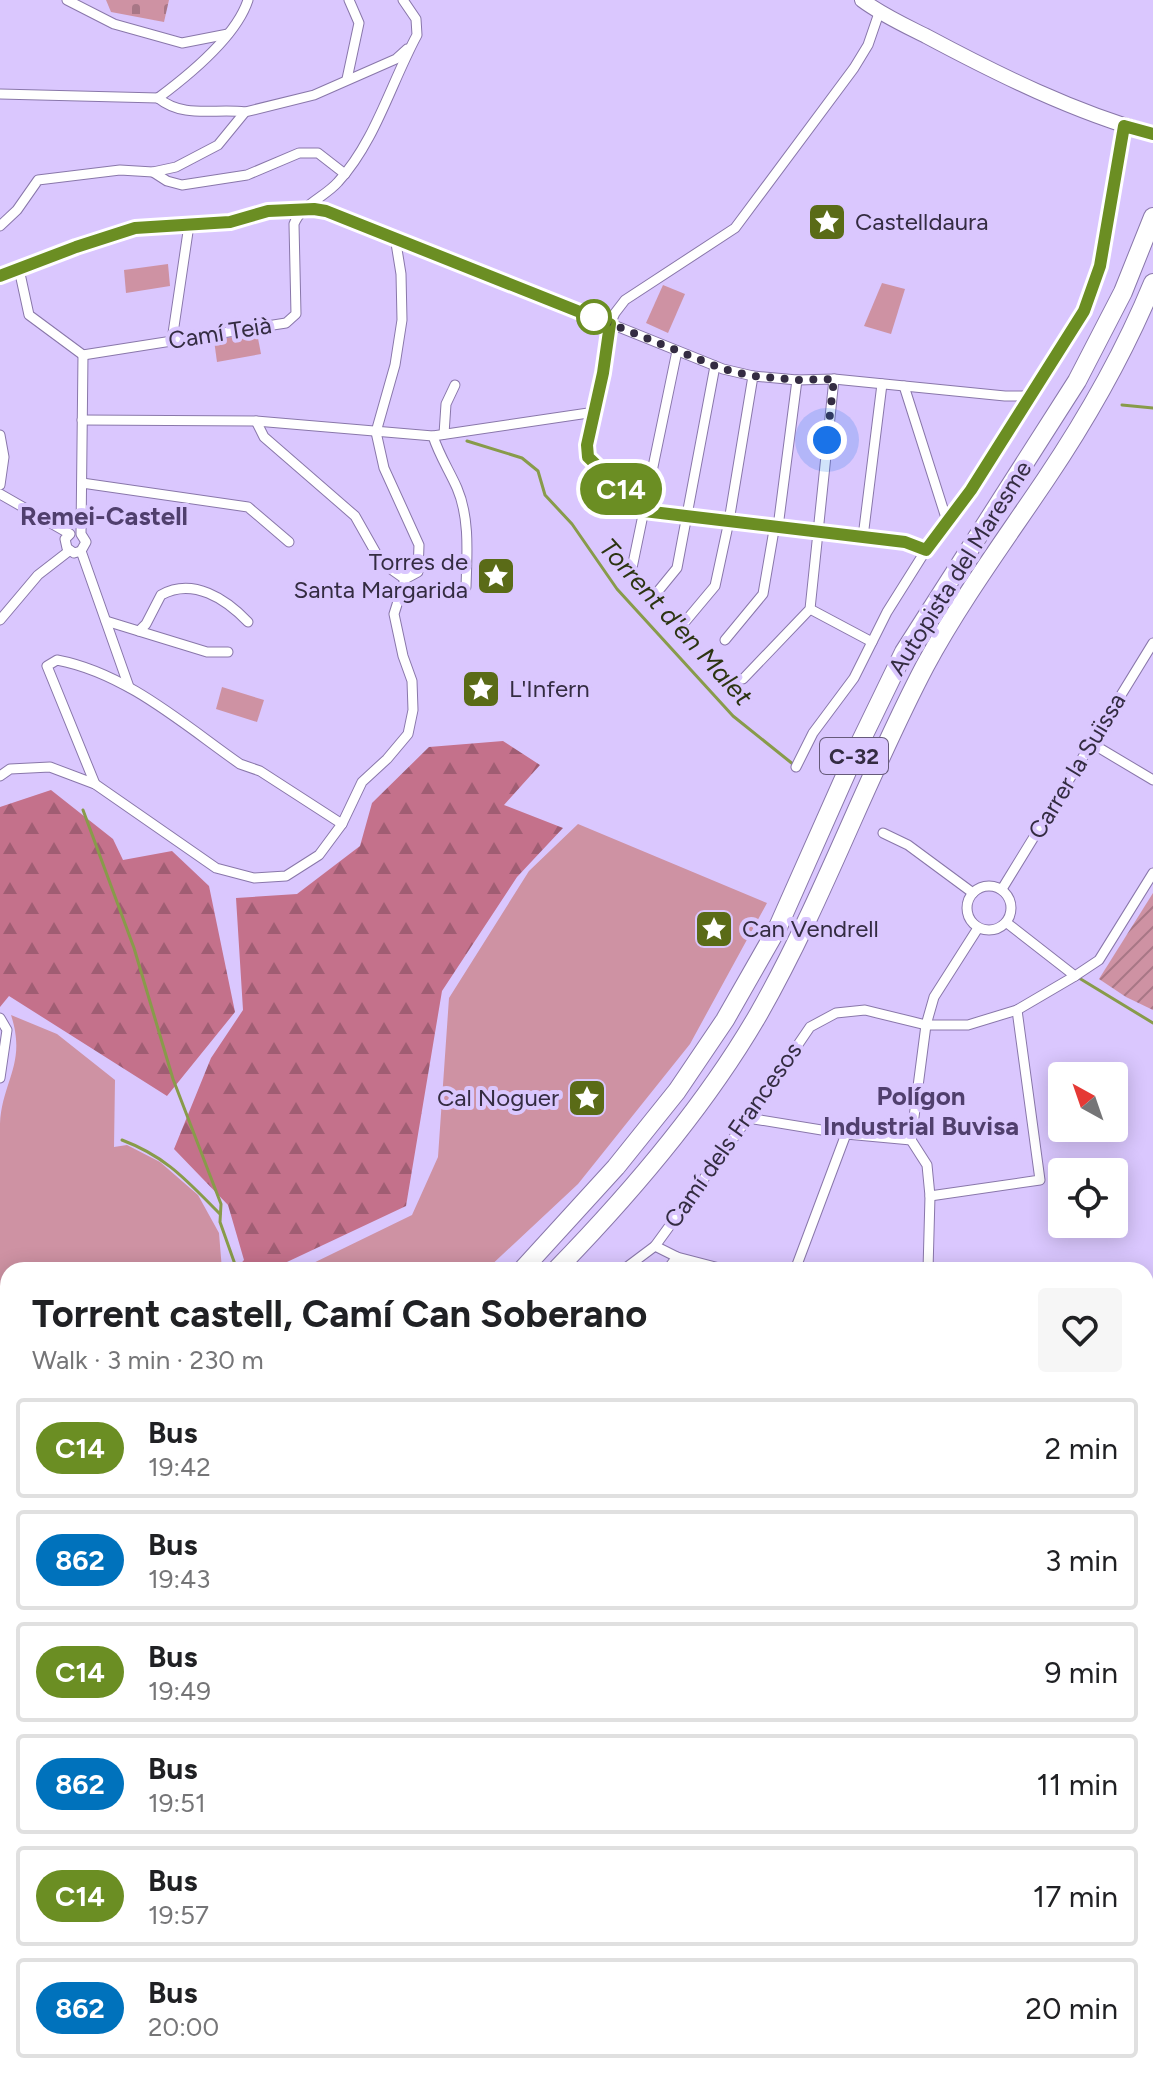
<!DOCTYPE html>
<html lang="en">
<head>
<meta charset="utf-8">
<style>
	body { margin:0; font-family:Figtree,sans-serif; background:#f6f6f6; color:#202124; height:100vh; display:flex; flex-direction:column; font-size:30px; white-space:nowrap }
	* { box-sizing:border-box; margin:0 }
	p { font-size:26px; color:#757577 }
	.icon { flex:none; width:44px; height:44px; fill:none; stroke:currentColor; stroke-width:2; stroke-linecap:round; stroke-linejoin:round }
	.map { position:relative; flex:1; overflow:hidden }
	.sheet { position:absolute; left:0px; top:1262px; width:1154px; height:824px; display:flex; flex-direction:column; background:#fff; border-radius:24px 24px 0 0; box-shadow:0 4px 20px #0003 }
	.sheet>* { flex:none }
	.badge { padding:0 16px; border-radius:26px; font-size:28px; line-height:52px }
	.needle { width:52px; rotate:320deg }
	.buttons { position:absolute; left:1048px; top:1062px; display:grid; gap:16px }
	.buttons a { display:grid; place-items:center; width:80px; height:80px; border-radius:8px; background:#fff; box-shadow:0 4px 20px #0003; font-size:40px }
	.you { position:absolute; width:40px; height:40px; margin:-20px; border:6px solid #fff; border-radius:50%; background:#1a73e8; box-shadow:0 0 0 12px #1a73e833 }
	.map>.badge { position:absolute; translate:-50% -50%; box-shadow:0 0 0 4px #fff }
	.round { display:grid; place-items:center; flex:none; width:84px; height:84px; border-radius:8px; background:#f6f6f6 }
	.overview { display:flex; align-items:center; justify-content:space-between; height:136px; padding:0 32px }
	h1 { font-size:38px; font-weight:700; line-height:60px }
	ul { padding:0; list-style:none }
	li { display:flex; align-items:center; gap:24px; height:100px; margin:0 16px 12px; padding:0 16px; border:4px solid #e0e0e0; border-radius:8px }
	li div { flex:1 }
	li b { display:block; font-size:30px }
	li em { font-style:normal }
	li .badge { min-width:88px; font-weight:700; text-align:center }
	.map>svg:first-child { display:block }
	.grass { fill:#ce92a3 }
	.forest { fill:url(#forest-firs) }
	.cemetery { fill:url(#cemetery-stones) }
	.garden { fill:url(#garden-furrows) }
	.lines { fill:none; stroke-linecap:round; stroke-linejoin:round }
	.stream { stroke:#889b4a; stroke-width:3 }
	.street-casing { stroke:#8977aa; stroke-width:11 }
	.secondary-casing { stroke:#8977aa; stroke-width:16 }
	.highway-casing { stroke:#8977aa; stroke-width:20 }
	.street { stroke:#fff; stroke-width:9 }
	.secondary { stroke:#fff; stroke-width:14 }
	.highway { stroke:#fff; stroke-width:18 }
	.line-casing { stroke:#fff; stroke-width:18 }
	.line { stroke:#6b8e23; stroke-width:12 }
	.walk { stroke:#342c42; stroke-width:8; stroke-dasharray:0 14.4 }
	.stop-dot { fill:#fff; stroke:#6b8e23; stroke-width:4 }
	.labels { text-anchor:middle; stroke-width:8; stroke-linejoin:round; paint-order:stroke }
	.shield { fill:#dac7fe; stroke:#665a7a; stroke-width:2 }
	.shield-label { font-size:22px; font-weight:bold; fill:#342c42 }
	.poi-label { font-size:24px; fill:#342c42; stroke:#dac7fe; text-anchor:start }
	.street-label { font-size:24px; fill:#342c42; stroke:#dac7fe }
	.neighbourhood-label { font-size:26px; font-weight:bold; fill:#503f6d; stroke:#dac7fe }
	.water-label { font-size:26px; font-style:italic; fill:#2c3411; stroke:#dac7fe }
</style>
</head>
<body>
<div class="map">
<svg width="1153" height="2086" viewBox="0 0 1153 2086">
	<defs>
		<pattern id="forest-firs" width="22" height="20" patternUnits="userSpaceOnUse" patternTransform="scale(2)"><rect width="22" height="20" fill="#c4718b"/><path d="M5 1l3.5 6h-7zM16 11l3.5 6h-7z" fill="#a05d73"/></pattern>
		<pattern id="cemetery-stones" width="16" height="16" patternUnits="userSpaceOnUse" patternTransform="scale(2)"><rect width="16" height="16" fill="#ce92a3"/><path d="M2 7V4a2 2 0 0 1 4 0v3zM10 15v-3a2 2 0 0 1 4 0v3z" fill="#a87786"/></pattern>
		<pattern id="garden-furrows" width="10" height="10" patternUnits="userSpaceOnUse" patternTransform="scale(2)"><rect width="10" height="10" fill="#ce92a3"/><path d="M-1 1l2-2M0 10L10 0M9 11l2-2" fill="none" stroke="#a87786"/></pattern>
	</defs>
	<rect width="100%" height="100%" fill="#dac7fe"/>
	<g class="grass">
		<polygon points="168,264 170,286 126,293 124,270"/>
		<polygon points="882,283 905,289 891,334 864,326"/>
		<polygon points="663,285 685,294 668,333 646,323"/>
		<polygon points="257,333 261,354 217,362 214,340"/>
		<polygon points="222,687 264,700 257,722 216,709"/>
		<polygon points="578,824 767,903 690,1044 578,1184 486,1270 299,1270 412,1215 438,1157 449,998 529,871"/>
		<path d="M11,1015l46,19 58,46 -1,67 13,-2 33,17 38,33 21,38 3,37h-214v66l-8,6c0,-73 0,-146 0,-218 2,-43 27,-60 11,-109z"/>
		<polygon points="8,1416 8,1473 0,1469 0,1422"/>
		<polygon points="0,1487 8,1492 8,1624 4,1642 0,1646"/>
		<polygon points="8,1784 8,1866 0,1863 0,1792"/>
		<polygon points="0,2063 8,2068 8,2078 27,2078 39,2086 0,2086"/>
	</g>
	<g class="forest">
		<polygon points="503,741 540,765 504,805 563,828 517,877 442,991 406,1206 287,1262 285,1270 235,1270 244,1260 228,1205 174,1149 211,1058 243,1010 236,898 297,894 360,846 372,803 429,747"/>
		<polygon points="51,790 113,839 123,860 172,851 209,886 235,1012 167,1096 9,996 0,1007 0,807"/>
	</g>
	<polygon class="cemetery" points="106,0 169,0 164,22 111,12"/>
	<polygon class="garden" points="1153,893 1153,1010 1126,997 1099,979"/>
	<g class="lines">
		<g class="stream">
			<polyline points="1122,405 1153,408"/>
			<polyline points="467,441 522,458 538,471 545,495 572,524 617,589 733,716 794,765"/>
			<polyline points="83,810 134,948 173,1079 221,1204 220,1222 237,1270"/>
			<polyline points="1079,978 1153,1023"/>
			<path d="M122,1140c45,17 65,41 98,74"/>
			<polyline points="0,1491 8,1494"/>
			<polyline points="1146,1609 1153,1615"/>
			<polyline points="0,1902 8,1905"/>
			<polyline points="831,2078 849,2081 858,2086"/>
		</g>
		<defs>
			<g id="street">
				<polyline points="67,0 114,24 182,43 228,34"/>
				<polyline points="347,79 359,23 349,0"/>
				<polyline points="0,94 158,98"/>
				<path d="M158,98c31,-23 78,-61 90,-98"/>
				<path d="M158,98c26,21 57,10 87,14"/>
				<polyline points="153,172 167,181 182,185 247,175 299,153 318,153 345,174"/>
				<polyline points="0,226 17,210 38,180 120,170 153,172 176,167 218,145 245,112 314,95 396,59 407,49"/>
				<polyline points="19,269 29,315 83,355"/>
				<polyline points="0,276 76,247 135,228 230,222 268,211 314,209 395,237 723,369 753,376 797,380 834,379 1005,396 1031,396"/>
				<polyline points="172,340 189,225"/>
				<path d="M83,355l203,-32 10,-9 -2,-90c7,-19 31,-27 44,-42 37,-40 53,-99 79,-147l-1,-16 -13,-19"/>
				<polyline points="904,386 947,521"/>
				<polyline points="82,420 256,421 433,436 595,412"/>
				<polyline points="256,421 264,437 355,516 381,562 405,579 418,572 419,545 384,468 376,432 395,365 402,320 401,274 395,237"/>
				<polyline points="444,434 446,404 455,385"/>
				<polyline points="0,435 4,457 0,485"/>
				<path d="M433,436c6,19 16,34 24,52 13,30 10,67 9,99"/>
				<polyline points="82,483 248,507 289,542"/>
				<polyline points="0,494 70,534 65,539 67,548 74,553 81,551"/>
				<polyline points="644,511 588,457 587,445 603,373 610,324 615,313 625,300 735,228 854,68 868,45 879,13"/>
				<polyline points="644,511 905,542 926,550"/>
				<polyline points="863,537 882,384"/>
				<polyline points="81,551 86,542 81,534 83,355"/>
				<polyline points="81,551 129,687"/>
				<polyline points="632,568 677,351"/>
				<polyline points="650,601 677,568 715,366"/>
				<polyline points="810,609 872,642"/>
				<polyline points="0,620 38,575 69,551"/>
				<polyline points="106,621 207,652 228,652"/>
				<polyline points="684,623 715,586 729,521 753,376"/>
				<path d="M139,631l7,-7 15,-29c32,-18 65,4 87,27"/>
				<polyline points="725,640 763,594 774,530 778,527 797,380"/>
				<polyline points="743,679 810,609 834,379"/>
				<polyline points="1091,743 1153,780"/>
				<polyline points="796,767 813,733 854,678 887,612 926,550 971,490 1084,311 1100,266 1124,126"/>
				<polyline points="0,776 10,769 50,767 95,784 216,868 254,878 286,876 319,855 342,824 362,782 387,759 408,734 413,710 412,681 403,656 394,614 405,579"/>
				<path d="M95,784l-48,-118 10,-6c69,13 126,64 183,104l20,7 82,53"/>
				<polyline points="883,833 908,845 973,893"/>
				<circle cx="989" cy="908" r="22"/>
				<polyline points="1002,889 1153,643"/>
				<polyline points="1007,923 1075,976 1099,960 1153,873"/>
				<polyline points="0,1018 7,1030 0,1078"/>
				<polyline points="748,1118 846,1134 911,1140"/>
				<polyline points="911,1140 926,1025 934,997 978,928"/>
				<polyline points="911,1140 927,1165 930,1196 928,1270"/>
				<polyline points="930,1196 1040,1180 1017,1010"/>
				<polyline points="655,1246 677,1257 727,1270"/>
				<polyline points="623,1270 655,1246 748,1118 810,1027 836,1013 865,1010 926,1025 968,1025 1017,1010 1075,976"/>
				<polyline points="667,1270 677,1257"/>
				<polyline points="795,1270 846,1134"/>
				<polyline points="0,1376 8,1382"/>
				<polyline points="0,1413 8,1408"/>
				<polyline points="0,1475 8,1479"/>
				<polyline points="0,1669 8,1663"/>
			</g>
			<g id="secondary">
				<path d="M862,0c20,15 42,25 64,36 73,39 148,76 227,98"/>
				<polyline points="0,1867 8,1870"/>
				<polyline points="890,2078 904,2086"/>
			</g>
			<g id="highway">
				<polyline points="522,1270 616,1167 677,1091 725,1020 778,927 857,749 904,652 1077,381 1123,292 1153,217"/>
				<path d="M556,1270c75,-77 148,-162 202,-255 64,-112 107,-235 167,-349 35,-65 80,-126 121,-187 41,-61 79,-128 107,-196"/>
				<polyline points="0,1736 8,1727"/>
				<polyline points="0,1772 8,1763"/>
			</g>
		</defs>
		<use href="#street" class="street-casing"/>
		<use href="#secondary" class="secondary-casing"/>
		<use href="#highway" class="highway-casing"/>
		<use href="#street" class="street"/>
		<use href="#secondary" class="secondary"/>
		<use href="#highway" class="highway"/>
	</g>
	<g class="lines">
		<defs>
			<polyline id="line" points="0,276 76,247 135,228 230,222 268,211 314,209 326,211 610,324 603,373 587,445 588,457 644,511 905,542 926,550 971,490 1084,311 1100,266 1124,126 1153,134"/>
		</defs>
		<use href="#line" class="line-casing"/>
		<use href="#line" class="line"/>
		<polyline class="walk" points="594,317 723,369 753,376 797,380 834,379 827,440"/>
	</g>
	<defs>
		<symbol id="sight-square" viewBox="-11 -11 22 22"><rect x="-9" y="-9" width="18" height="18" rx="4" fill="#5a6b17" stroke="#dac7fe"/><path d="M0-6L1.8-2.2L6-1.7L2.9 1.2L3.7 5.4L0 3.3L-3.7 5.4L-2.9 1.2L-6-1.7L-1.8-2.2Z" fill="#fff"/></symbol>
	</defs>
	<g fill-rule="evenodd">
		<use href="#sight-square" x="805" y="200" width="44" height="44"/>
		<use href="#sight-square" x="474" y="554" width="44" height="44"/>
		<use href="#sight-square" x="459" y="667" width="44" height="44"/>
		<use href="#sight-square" x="692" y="907" width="44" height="44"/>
		<use href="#sight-square" x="565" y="1076" width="44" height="44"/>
	</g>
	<circle class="stop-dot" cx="594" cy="317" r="16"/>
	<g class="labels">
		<rect class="shield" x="820" y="738" width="68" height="36" rx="6"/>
		<g class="shield-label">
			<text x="854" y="764">C-32</text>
		</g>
		<g class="poi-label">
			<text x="855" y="230">Castelldaura</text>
			<text x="468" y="570" text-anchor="end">Torres de<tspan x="468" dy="28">Santa Margarida</tspan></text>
			<text x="509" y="697">L'Infern</text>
			<text x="742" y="937">Can Vendrell</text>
			<text x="559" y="1106" text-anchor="end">Cal Noguer</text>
		</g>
		<g class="street-label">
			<text transform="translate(220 333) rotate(-9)" y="8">Camí Teià</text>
			<text transform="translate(960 568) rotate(-58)" y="8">Autopista del Maresme</text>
			<text transform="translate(1077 766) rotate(-59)" y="8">Carrer la Suïssa</text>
			<text transform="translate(733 1135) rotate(-55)" y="8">Camí dels Francesos</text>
		</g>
		<g class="neighbourhood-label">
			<text x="104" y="525">Remei-Castell</text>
			<text x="921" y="1105">Polígon<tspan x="921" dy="30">Industrial Buvisa</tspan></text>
		</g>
		<g class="water-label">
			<text transform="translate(676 622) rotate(48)" y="9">Torrent d'en Malet</text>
		</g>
	</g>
</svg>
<div class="buttons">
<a><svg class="needle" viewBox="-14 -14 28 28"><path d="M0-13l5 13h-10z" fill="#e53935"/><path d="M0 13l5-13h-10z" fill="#757577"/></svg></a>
<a><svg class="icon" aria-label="locate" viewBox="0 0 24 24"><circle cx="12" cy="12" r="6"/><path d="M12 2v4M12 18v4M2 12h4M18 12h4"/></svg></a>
</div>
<div class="you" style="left:827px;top:440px"></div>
<b class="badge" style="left:621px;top:489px;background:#6b8e23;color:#fff">C14</b>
<section class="sheet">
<div class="overview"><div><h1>Torrent castell, Camí Can Soberano</h1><p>Walk · 3 min · 230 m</p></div><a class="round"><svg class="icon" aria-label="heart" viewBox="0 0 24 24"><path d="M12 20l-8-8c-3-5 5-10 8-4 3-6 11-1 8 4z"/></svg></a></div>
<ul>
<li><span class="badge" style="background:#6b8e23;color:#fff">C14</span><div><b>Bus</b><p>19:42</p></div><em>2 min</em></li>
<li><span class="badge" style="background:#0072bc;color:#fff">862</span><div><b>Bus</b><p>19:43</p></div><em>3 min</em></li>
<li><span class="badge" style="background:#6b8e23;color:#fff">C14</span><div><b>Bus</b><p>19:49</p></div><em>9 min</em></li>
<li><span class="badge" style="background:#0072bc;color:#fff">862</span><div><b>Bus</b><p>19:51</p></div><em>11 min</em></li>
<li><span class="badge" style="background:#6b8e23;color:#fff">C14</span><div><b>Bus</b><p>19:57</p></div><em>17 min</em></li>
<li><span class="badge" style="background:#0072bc;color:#fff">862</span><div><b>Bus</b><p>20:00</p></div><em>20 min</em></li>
</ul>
</section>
</div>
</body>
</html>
